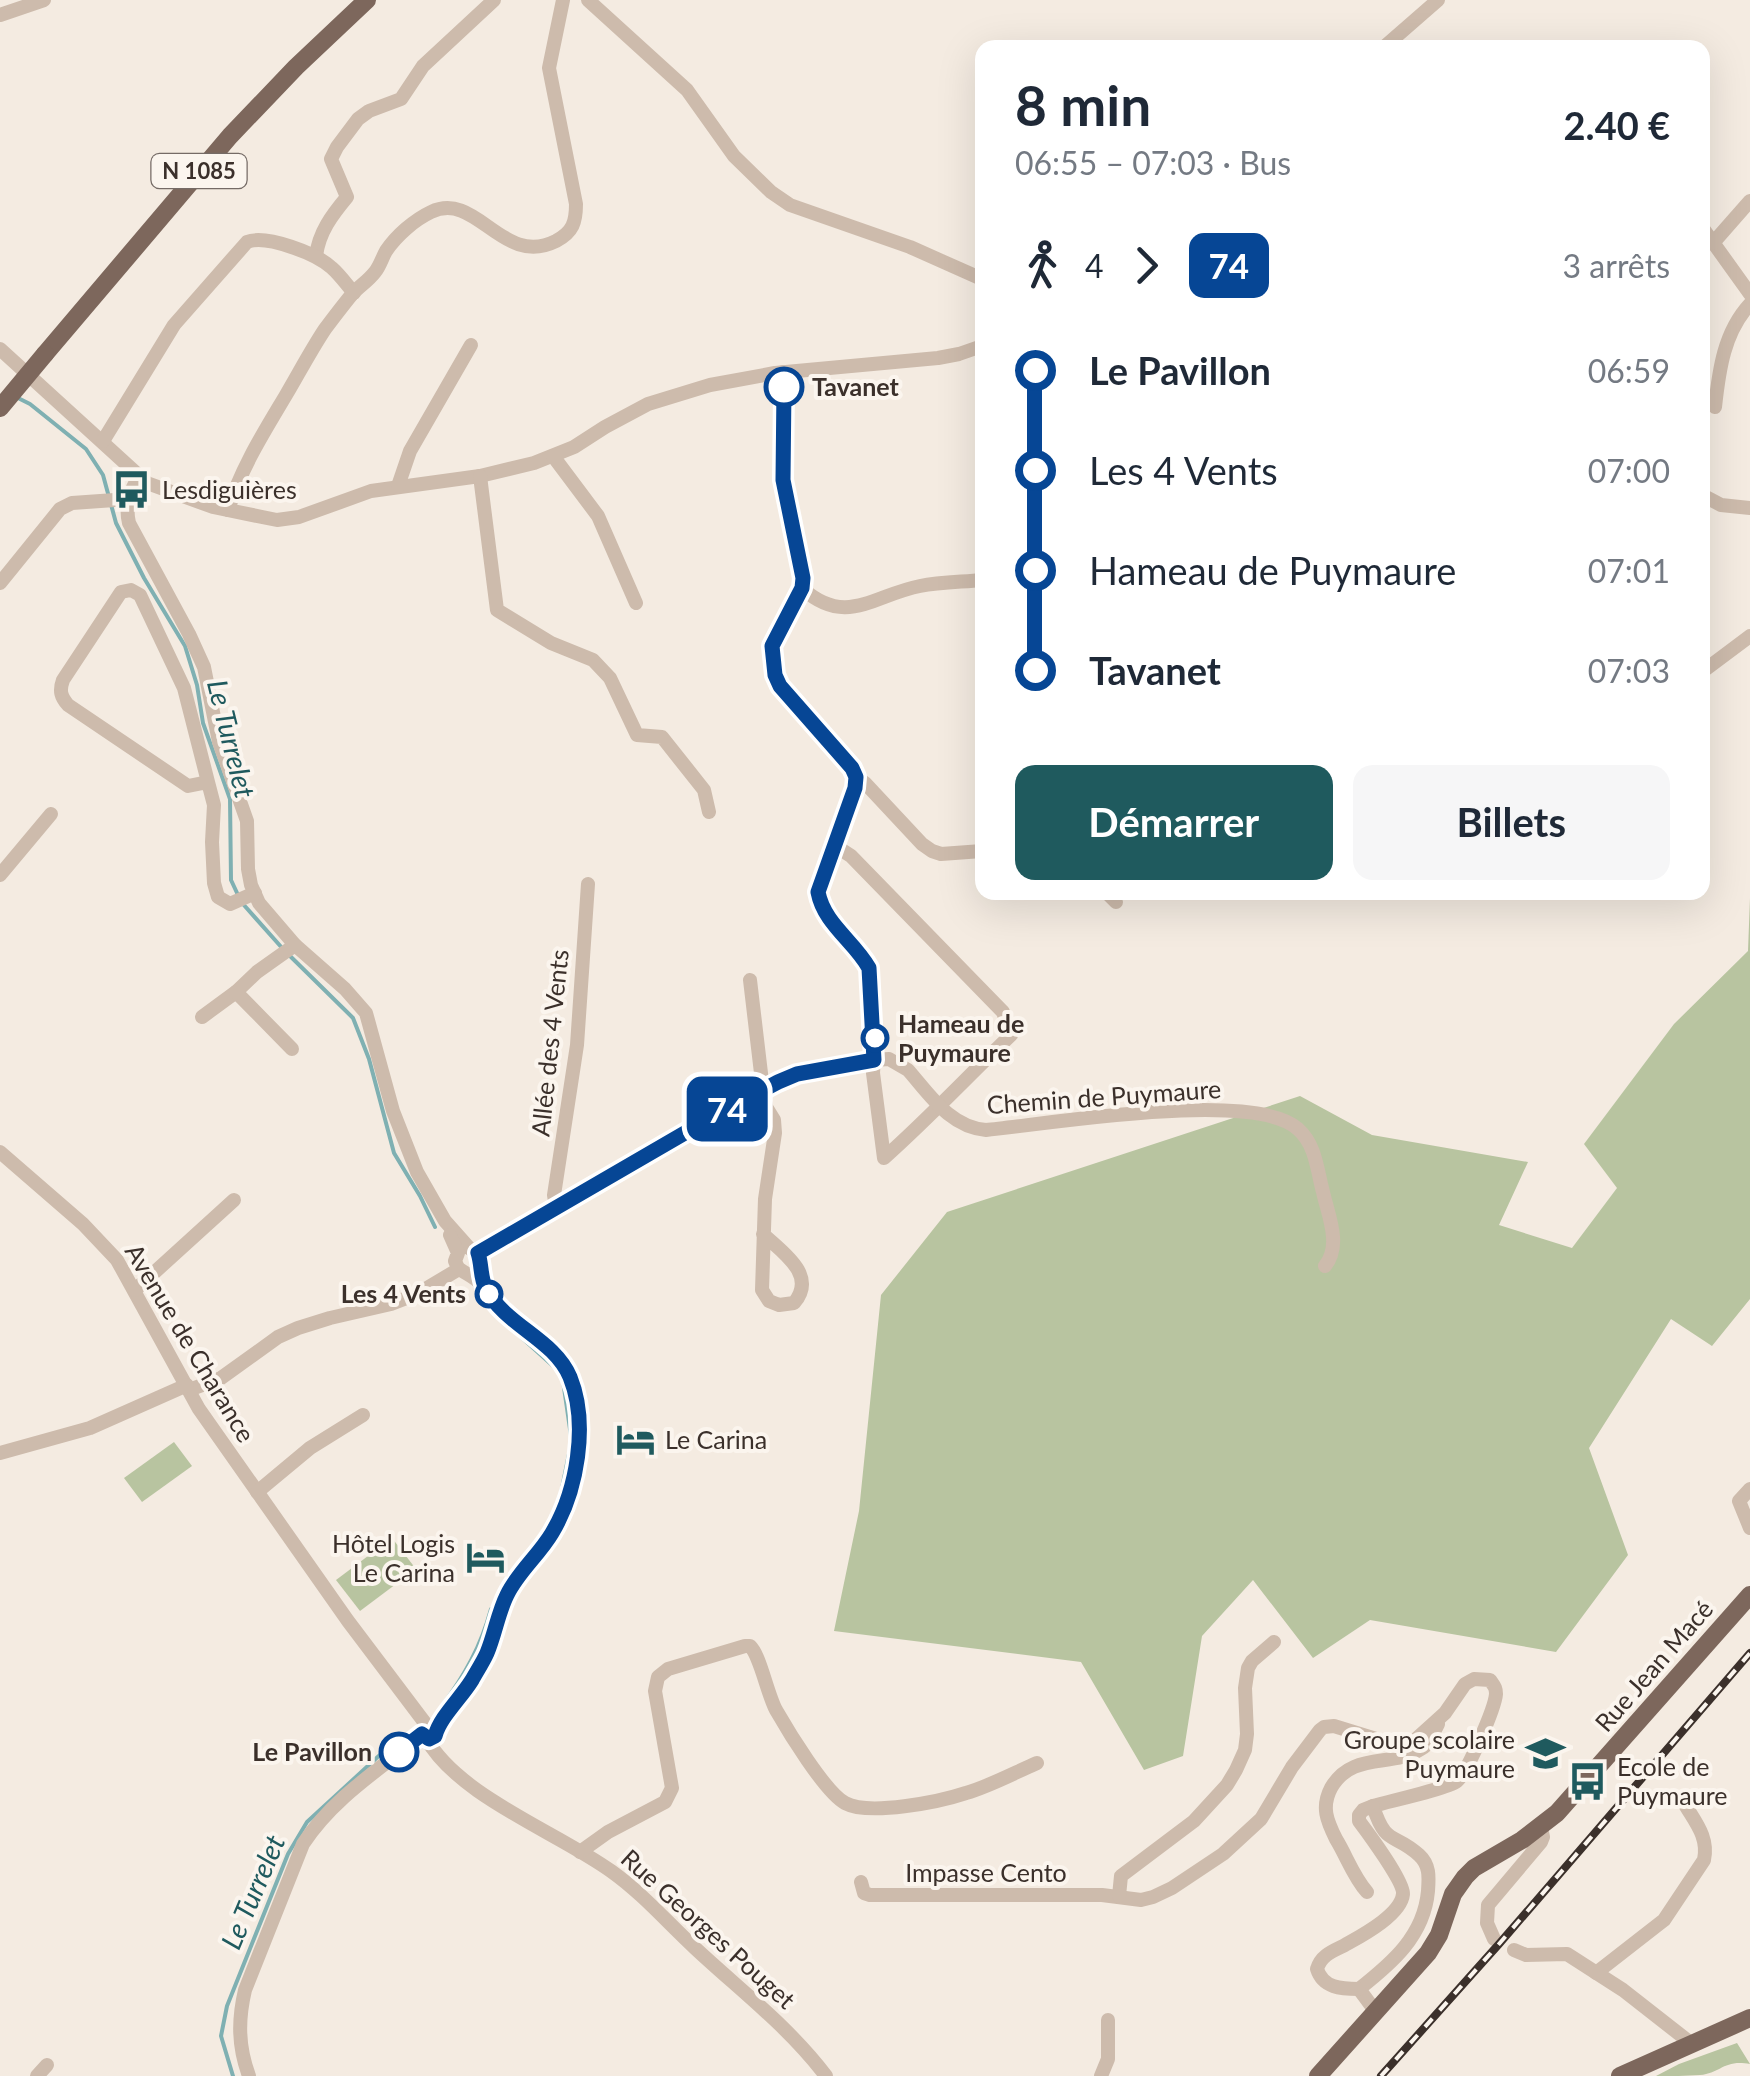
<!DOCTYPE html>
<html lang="fr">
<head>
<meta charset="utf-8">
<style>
	body { margin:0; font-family:Lato,sans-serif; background:#f6f6f7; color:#1f2937; height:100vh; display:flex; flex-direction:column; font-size:38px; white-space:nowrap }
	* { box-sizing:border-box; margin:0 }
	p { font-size:32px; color:#747a83 }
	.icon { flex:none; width:55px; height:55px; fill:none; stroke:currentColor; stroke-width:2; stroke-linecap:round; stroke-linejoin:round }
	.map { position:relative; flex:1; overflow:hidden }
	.side { position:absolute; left:975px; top:40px; width:735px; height:860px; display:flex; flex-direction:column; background:#fff; border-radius:20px; box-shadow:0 10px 40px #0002 }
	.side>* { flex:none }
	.badge { padding:0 20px; border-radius:15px; font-size:35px; line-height:65px }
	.map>.badge { position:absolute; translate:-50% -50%; box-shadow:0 0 0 5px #fff }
	.legs { display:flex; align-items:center; gap:15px; height:110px; padding:0 40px; font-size:32px }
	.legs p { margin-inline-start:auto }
	.summary { display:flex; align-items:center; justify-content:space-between; height:170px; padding:0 40px }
	h1 { font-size:55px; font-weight:700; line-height:75px }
	.action { display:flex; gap:20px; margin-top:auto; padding:20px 40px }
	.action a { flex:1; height:115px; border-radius:20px; background:#1f5a5e; color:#fff; font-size:40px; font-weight:700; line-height:115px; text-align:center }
	.action a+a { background:#f6f6f7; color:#1f2937 }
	ul { padding:0 40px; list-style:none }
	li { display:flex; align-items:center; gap:35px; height:100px; font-size:38px }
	li i { display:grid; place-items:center; width:15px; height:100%; margin:0 12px; background:currentColor }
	li i::after { content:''; width:25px; height:25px; margin:-12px; border:8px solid; border-radius:50%; background:#fff }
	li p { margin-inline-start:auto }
	li:first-child i { background:linear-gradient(#0000 50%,currentColor 0) }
	li:last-child i { background:linear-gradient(currentColor 50%,#0000 0) }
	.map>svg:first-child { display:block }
	.green { fill:#b8c4a0 }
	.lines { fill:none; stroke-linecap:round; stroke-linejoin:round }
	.stream { stroke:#7fb0b2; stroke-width:4 }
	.minor { stroke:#cdbbac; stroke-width:14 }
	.major { stroke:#7d675c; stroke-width:18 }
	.rail-casing { stroke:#3b302b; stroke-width:8 }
	.rail { stroke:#fbf5ee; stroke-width:4; stroke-dasharray:11; stroke-linecap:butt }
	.major-bridge { stroke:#7d675c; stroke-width:18 }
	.line-1-casing { stroke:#fff; stroke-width:22 }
	.line-1 { stroke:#064695; stroke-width:15 }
	.stop-1-dot { fill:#fff; stroke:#064695; stroke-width:5 }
	.labels { text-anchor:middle; stroke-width:8; stroke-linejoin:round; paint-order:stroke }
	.shield { fill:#fbf5ee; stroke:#756b66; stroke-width:2.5 }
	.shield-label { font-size:22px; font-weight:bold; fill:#3b302b }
	.stop-label { font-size:25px; font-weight:bold; fill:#3b302b; stroke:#fbf5ee; text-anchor:start }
	.poi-label { font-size:25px; fill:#3b302b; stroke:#fbf5ee; text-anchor:start }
	.street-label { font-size:25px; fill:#3b302b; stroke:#fbf5ee }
	.water-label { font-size:28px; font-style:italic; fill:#1f5a5e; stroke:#fbf5ee }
</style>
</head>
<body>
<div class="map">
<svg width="1750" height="2076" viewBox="0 0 1750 2076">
	<rect width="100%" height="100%" fill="#f4ebe1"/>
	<g class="green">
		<polygon points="1750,898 1750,1299 1712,1346 1671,1319 1589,1448 1628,1555 1556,1652 1370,1620 1313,1658 1253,1580 1202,1636 1183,1756 1144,1770 1081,1662 834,1631 859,1511 881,1295 947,1212 1300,1096 1372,1135 1528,1162 1499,1225 1572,1248 1617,1188 1584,1144 1674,1024 1748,951"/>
		<polygon points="174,1442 192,1466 142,1502 124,1478"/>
		<polygon points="392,1538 416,1569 360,1611 336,1580"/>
		<path d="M1737,2043l13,21c-26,-5 -29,9 -50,11 -14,1 -29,1 -44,1l23,-12z"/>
	</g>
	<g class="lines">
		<g class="stream">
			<polyline points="18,398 30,404 86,449 103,475 116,523 144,578 185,646 197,685 203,723 230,799 231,880 238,895"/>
			<polyline points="243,904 283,949"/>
			<polyline points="289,955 353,1018 369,1059 394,1153 420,1196 435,1227"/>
			<polyline points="500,1318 562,1374 571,1436"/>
			<polyline points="559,1503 569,1454"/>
			<path d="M442,1706c23,-31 39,-60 49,-97"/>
			<polyline points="233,2076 221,2036 227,2006 288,1854 307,1822 382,1753"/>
		</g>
		<g class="minor">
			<polyline points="588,0 687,90 734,156 771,192 790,205 910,247 982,279"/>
			<polyline points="0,15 44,0"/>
			<polyline points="1383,48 1438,0"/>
			<polyline points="1702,227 1750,294"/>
			<polyline points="1713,243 1750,201"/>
			<path d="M316,256c3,-24 16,-41 31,-59l-16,-38 6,-12 21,-28 11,-8 32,-12 22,-33 71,-66"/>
			<polyline points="0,349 147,483 213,507 277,520 299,517 371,491 480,476 534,463 574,447 605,427 648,404 710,385 775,373 938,358 959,354 982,346"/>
			<path d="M783,372l2,43 -3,44 1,22 20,98v10c-21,34 -41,56 -24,96l73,83 4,9 9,6 57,61 10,7 9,3 41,-3"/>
			<path d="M1715,407c4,-37 9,-75 35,-103"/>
			<path d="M103,441l71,-116 73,-83c19,-8 70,12 85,26 8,7 15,17 22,25"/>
			<polyline points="553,456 598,516 636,603"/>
			<polyline points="480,476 497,610 551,643 593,660 610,678 637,735 662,737 704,790 709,812"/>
			<path d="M139,477c-9,13 -14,30 -10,46l60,111 15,33 15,75 28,79 1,48 3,16 8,18 36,42 50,44 21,24 27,98 24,61 28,49 24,27 8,5"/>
			<polyline points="398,486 410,451 471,345"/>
			<polyline points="1702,495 1721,505 1750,508"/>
			<path d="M228,510c13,-42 36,-78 58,-115 13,-22 25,-45 39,-66 9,-12 19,-25 28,-36 7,-7 16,-13 22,-21 5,-6 7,-14 11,-21 10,-15 28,-31 45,-39 46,-22 71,56 125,29 17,-9 20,-19 20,-37l-27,-136 14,-68"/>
			<polyline points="0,583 60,509 72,503 129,499"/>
			<path d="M803,589c43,38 71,6 117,-3 20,-4 42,-4 62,-6"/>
			<polyline points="1702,672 1750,636"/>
			<path d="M208,782l-20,4 -120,-81c-7,-8 -9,-14 -5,-25l58,-88 10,-2 9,5 44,93 24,94 6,23 -2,37 2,41 4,14 12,7 25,-11"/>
			<path d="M834,845l17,11 152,156 8,23c-43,41 -83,84 -127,123l-11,-85 2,-35 -6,-70c-16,-29 -57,-50 -49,-87l35,-93 1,-11"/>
			<polyline points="0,875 51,814"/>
			<polyline points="1106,892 1116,902"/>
			<path d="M750,980l13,110 3,17 8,13 1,13 -10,66 -3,91 7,11 10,4 15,-2c24,-28 -12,-51 -31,-69"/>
			<polyline points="202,1017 236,992"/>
			<polyline points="292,1049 236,992 257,972 295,945"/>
			<polyline points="0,1152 83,1224 117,1260 199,1409 348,1621 425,1723"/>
			<polyline points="556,1207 554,1195 577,1045 588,884"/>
			<path d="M477,1253l244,-141 57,-30 40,-13 56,-9 15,-1 19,11c22,25 42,57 78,60 62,-6 269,-41 312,-1 18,16 19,41 25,63 5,23 19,53 2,74"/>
			<polyline points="135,1290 234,1200"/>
			<polyline points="189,1390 221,1378 278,1337 298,1328 330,1318 391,1304 417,1294 459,1269"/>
			<polyline points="0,1453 90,1428 187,1385"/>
			<polyline points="1750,1489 1739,1501 1750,1528"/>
			<polyline points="257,1492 310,1448 363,1415"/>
			<path d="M436,1726c21,-20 40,-47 52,-74 7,-19 11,-40 20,-58 11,-23 31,-40 44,-61 26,-44 40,-124 11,-168 -12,-19 -34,-31 -51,-46 -12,-10 -19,-23 -30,-34 -7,-8 -16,-11 -24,-17l-3,-7 3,-8 -8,-18"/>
			<path d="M426,1738c32,58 131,94 185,133 31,22 56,51 84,77 45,42 94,79 131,128"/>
			<path d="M580,1852l28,-20 57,-30 7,-14 -17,-97 3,-14 10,-8 77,-23h5c10,9 17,47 26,64 12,21 49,82 69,93 24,13 94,-1 121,-10 24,-7 48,-20 71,-30"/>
			<path d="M861,1882l3,11 6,2h232l39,5 12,-3 19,-9 51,-34 38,-35 31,-52 28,-37 4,-3 10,-1 55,17 25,-2 31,-28 20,-29 9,-5 16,1c4,6 6,7 6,14 -1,14 -29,79 -39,87 -11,8 -67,20 -84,25 13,41 21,26 46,49 11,10 10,22 9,36 -4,45 -36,72 -69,98l17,23"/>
			<path d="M1367,1892c-14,-16 -20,-35 -31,-53 -9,-18 -15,-32 -5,-51 21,-37 61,-20 90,-39 9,-5 12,-16 17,-25"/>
			<polyline points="1119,1896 1121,1876 1194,1821 1227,1785 1236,1770 1245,1750 1247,1734 1245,1688 1248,1668 1252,1661 1274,1642"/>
			<polyline points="1494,1939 1487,1923 1488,1905 1541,1842 1543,1837 1541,1827"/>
			<polyline points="1514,1950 1526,1955 1567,1954 1623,1990 1692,2044"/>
			<path d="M1596,1973l68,-53 40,-60c5,-23 -9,-38 -20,-57"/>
			<path d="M1359,1989c-18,0 -36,-1 -42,-20 4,-14 16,-18 28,-24 16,-9 56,-30 58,-51 1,-12 -35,-61 -44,-73v-6l4,-5 10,-4"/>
			<polyline points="37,2076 47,2065"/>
			<path d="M249,2076c-11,-30 -11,-56 -4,-86l58,-146c30,-46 77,-75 119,-109"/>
			<polyline points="1101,2076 1108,2059 1108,2020"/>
		</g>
		<g class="major">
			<polyline points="45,354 230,136 296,67 367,0"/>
			<polyline points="1318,2076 1428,1953 1439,1935 1453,1894 1465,1877 1474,1868 1522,1840 1557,1813 1750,1595"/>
			<polyline points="1620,2076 1750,2018"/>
		</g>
		<defs>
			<polyline id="rail" points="1381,2076 1499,1944 1750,1653"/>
		</defs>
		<use href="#rail" class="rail-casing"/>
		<use href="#rail" class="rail"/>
		<polyline class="major-bridge" points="0,408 45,354"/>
	</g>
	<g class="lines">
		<defs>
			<path id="line-1" d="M399,1752l23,-18 7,5 6,-3c5,-19 26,-38 37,-56 5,-9 11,-18 15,-27 8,-19 11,-40 20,-58 11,-23 32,-40 45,-62 25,-42 37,-109 18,-156 -16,-38 -64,-51 -84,-88 -6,-12 -4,-24 -8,-36l243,-141 57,-30 19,-8 77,-14 -5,-92c-15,-27 -45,-44 -51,-76l37,-104 1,-11 -4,-9 -72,-82 -5,-11 -3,-29 30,-58 1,-10 -20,-98 1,-93"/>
		</defs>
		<use href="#line-1" class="line-1-casing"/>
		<use href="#line-1" class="line-1"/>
	</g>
	<defs>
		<symbol id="bus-bare" viewBox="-9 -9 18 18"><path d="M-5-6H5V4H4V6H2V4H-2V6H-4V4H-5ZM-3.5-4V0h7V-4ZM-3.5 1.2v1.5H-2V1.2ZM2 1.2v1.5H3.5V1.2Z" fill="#1f5a5e" stroke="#fbf5ee" stroke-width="2.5" paint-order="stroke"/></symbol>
		<symbol id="hotel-bare" viewBox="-9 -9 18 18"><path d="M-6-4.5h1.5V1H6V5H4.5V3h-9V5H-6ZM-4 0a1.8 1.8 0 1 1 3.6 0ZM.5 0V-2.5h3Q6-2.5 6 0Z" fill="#1f5a5e" stroke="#fbf5ee" stroke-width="2.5" paint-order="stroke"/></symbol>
		<symbol id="school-bare" viewBox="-9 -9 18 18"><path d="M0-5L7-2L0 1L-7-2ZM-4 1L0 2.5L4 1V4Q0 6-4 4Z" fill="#1f5a5e" stroke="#fbf5ee" stroke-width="2.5" paint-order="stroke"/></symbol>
	</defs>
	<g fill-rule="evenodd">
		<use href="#bus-bare" x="104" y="462" width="55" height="55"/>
		<use href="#hotel-bare" x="608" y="1412" width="55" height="55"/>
		<use href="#hotel-bare" x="458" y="1530" width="55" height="55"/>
		<use href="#school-bare" x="1518" y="1726" width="55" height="55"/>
		<use href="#bus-bare" x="1560" y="1754" width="55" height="55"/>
	</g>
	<g class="stop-1-dot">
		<circle cx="784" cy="387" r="18"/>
		<circle cx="875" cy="1038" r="12"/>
		<circle cx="489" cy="1294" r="12"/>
		<circle cx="399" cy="1752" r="18"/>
	</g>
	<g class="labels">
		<rect class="shield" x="151.5" y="154" width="95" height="34" rx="8"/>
		<g class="shield-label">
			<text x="199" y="179">N 1085</text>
		</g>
		<g class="stop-label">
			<text x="812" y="396">Tavanet</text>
			<text x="898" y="1033">Hameau de<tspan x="898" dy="29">Puymaure</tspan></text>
			<text x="466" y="1303" text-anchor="end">Les 4 Vents</text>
			<text x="372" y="1761" text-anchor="end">Le Pavillon</text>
		</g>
		<g class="poi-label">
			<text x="162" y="499">Lesdiguières</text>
			<text x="665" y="1449">Le Carina</text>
			<text x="455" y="1553" text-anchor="end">Hôtel Logis<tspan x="455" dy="29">Le Carina</tspan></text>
			<text x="1515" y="1749" text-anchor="end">Groupe scolaire<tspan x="1515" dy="29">Puymaure</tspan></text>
			<text x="1617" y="1776">Ecole de<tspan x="1617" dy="29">Puymaure</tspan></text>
		</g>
		<g class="street-label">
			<text transform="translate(550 1043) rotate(-84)" y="9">Allée des 4 Vents</text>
			<text transform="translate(1104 1097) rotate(-4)" y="9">Chemin de Puymaure</text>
			<text transform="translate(190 1343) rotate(59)" y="9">Avenue de Charance</text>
			<text transform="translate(1654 1666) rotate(-49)" y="9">Rue Jean Macé</text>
			<text x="986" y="1882">Impasse Cento</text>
			<text transform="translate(708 1929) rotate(42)" y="9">Rue Georges Pouget</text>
		</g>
		<g class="water-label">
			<text transform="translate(231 739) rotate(76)" y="10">Le Turrelet</text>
			<text transform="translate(253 1892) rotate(-67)" y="10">Le Turrelet</text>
		</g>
	</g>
</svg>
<b class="badge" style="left:727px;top:1109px;background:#064695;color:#fff">74</b>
<section class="side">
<div class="summary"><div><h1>8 min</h1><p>06:55 – 07:03 · Bus</p></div><b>2.40 €</b></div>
<div class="legs"><svg class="icon" aria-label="walk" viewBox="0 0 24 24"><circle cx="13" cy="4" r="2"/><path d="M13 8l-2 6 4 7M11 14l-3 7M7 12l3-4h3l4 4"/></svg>4<svg class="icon" aria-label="forward" viewBox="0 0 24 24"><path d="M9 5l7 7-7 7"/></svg><b class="badge" style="background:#064695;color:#fff">74</b><p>3 arrêts</p></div>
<ul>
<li><i style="color:#064695"></i><b>Le Pavillon</b><p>06:59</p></li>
<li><i style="color:#064695"></i><span>Les 4 Vents</span><p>07:00</p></li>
<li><i style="color:#064695"></i><span>Hameau de Puymaure</span><p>07:01</p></li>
<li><i style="color:#064695"></i><b>Tavanet</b><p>07:03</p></li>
</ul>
<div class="action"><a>Démarrer</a><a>Billets</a></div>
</section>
</div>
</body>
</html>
